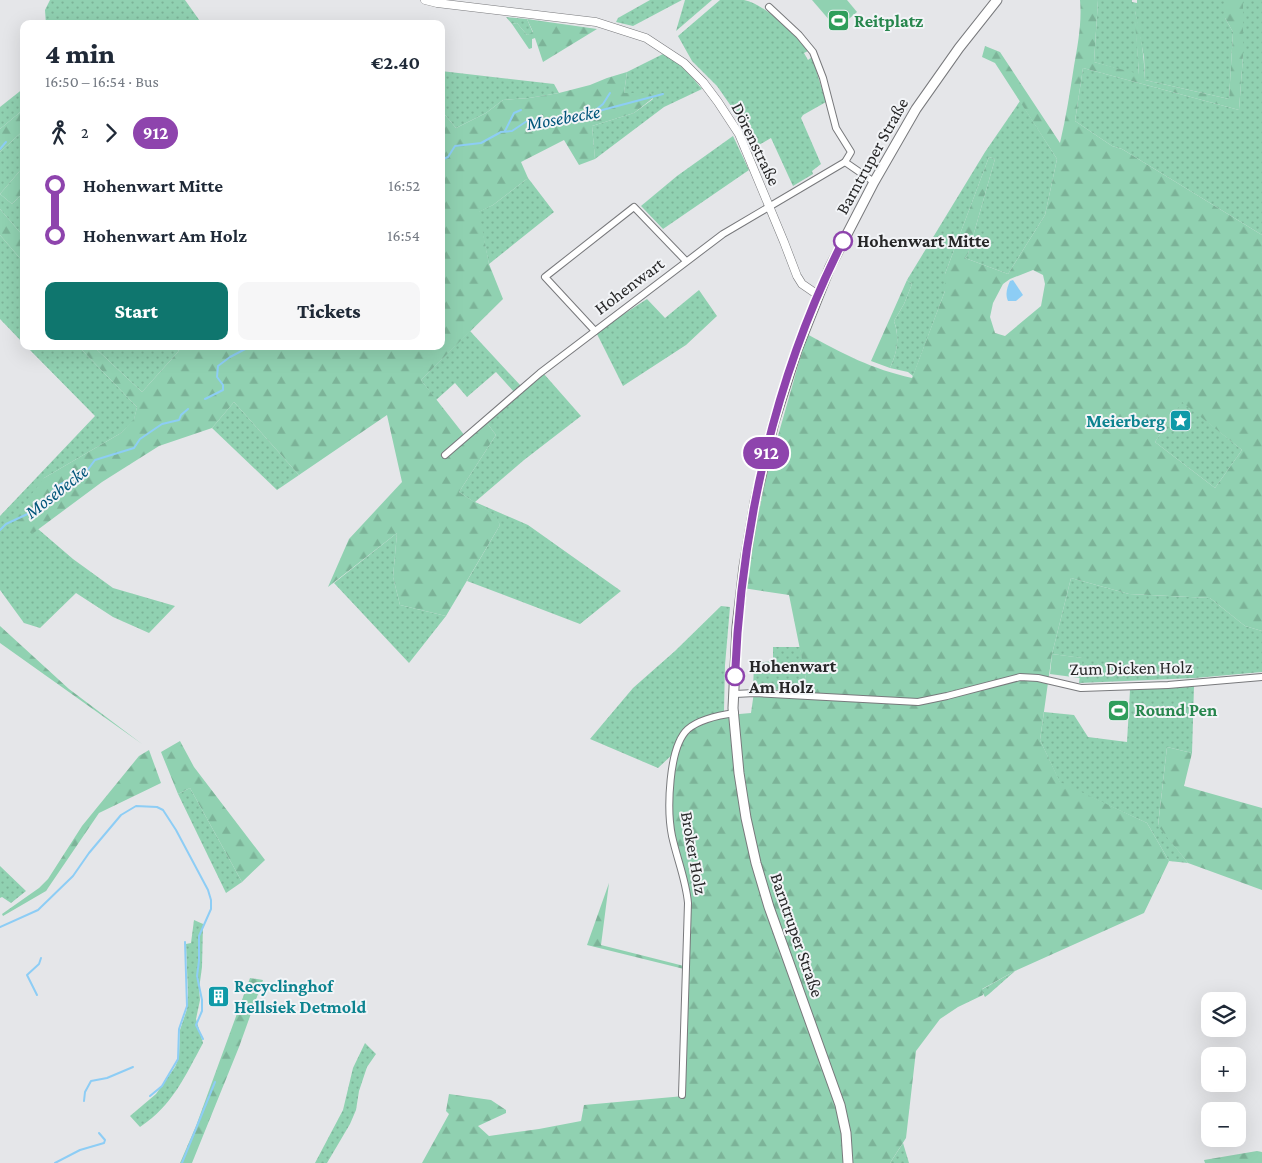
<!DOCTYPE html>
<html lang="en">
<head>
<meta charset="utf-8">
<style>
	body { margin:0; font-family:"Crimson Pro",serif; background:#f6f6f7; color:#1f2937; height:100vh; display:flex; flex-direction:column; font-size:19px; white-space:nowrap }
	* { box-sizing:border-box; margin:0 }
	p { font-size:16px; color:#747a83 }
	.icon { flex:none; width:28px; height:28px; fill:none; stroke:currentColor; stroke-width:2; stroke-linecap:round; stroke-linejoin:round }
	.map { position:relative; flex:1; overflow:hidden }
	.sheet { position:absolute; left:20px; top:20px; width:425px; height:330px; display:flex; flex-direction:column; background:#fff; border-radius:10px; box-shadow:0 5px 20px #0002 }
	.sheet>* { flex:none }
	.badge { padding:0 10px; border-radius:16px; font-size:18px; line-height:32px }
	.controls { position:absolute; left:1201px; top:992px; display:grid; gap:10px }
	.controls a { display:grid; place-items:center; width:45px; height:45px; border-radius:10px; background:#fff; box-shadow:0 5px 20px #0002; font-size:25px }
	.map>.badge { position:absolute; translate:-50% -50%; box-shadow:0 0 0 2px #fff }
	.legs { display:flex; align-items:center; gap:8px; height:55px; padding:0 25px; font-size:16px }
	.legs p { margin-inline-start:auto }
	.head { display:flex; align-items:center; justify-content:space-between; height:85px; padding:0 25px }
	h1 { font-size:28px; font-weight:800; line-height:38px }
	.action { display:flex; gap:10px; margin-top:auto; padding:10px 25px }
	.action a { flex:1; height:58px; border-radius:10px; background:#0f766e; color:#fff; font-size:20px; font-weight:800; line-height:58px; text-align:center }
	.action a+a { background:#f6f6f7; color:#1f2937 }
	ul { padding:0 25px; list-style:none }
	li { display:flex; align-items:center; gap:18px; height:50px; font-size:19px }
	li i { display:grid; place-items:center; width:8px; height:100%; margin:0 6px; background:currentColor }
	li i::after { content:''; width:12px; height:12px; margin:-6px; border:4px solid; border-radius:50%; background:#fff }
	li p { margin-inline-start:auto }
	li:first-child i { background:linear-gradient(#0000 50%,currentColor 0) }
	li:last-child i { background:linear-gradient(currentColor 50%,#0000 0) }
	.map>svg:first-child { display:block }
	.grass { fill:url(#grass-dots) }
	.forest { fill:url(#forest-firs); fill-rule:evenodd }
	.garden { fill:#90d1b1 }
	.water { fill:#8dcdf5 }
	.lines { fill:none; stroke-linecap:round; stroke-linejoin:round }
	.stream { stroke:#8dcdf5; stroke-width:2 }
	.minor-casing { stroke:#78797c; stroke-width:8 }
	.tertiary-casing { stroke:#78797c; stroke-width:9 }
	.secondary-casing { stroke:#78797c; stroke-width:11 }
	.minor { stroke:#fff; stroke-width:6 }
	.tertiary { stroke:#fff; stroke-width:8 }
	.secondary { stroke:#fff; stroke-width:9 }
	.line-1-casing { stroke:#fff; stroke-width:11 }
	.line-1 { stroke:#8e44ad; stroke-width:8 }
	.stop-1-dot { fill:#fff; stroke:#8e44ad; stroke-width:2.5 }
	.labels { text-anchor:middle; stroke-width:4; stroke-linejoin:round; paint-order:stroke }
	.leisure-label { font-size:18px; font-weight:bold; fill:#27864d; stroke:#f2f4f7; text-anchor:start }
	.street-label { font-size:18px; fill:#272728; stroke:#f2f4f7 }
	.stop-label { font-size:18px; font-weight:bold; fill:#272728; stroke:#f2f4f7; text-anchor:start }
	.culture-label { font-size:18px; font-weight:bold; fill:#0d838f; stroke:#f2f4f7; text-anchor:end }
	.water-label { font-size:19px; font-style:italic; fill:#00557a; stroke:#f2f4f7 }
</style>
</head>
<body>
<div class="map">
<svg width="1262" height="1163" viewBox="0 0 1262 1163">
	<defs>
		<pattern id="grass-dots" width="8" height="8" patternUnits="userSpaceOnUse" patternTransform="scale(1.25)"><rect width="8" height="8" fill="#90d1b1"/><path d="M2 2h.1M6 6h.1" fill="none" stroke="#7cb398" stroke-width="1.8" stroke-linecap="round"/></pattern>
		<pattern id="forest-firs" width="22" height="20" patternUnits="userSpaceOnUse" patternTransform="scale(1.25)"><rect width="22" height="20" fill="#90d1b1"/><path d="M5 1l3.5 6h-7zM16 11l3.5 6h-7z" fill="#7cb398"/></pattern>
	</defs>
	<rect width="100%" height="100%" fill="#e5e6e9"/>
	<g class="grass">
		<polygon points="50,0 185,0 202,24 46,24 45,10"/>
		<polygon points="650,0 682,0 633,26 616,22 618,18"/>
		<polygon points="685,0 712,0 676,31"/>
		<path d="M720,0c8,0 17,0 24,0 21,4 51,34 64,51l-4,2 4,7 4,-3 14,45 -23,13 -2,3 20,46 -9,7 1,3 -20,12 -22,-48 -19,11 -21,-43 -14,-20 -25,-25 -14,-25z"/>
		<polygon points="1098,0 1132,0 1132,2 1137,3 1137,0 1225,0 1225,18 1233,32 1229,99 1145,80 1144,57 1135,11 1139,75 1094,62"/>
		<polygon points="1243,0 1262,0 1262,235 1122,149 1112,146 1075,121 1083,68 1239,110 1243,56"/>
		<polygon points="506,17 527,19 533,33 527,35 517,23 512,24"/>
		<polygon points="665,53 685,69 702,89 664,107 595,159 592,126 634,113 653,99 650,93 624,93 627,72"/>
		<polygon points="441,71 554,84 559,93 529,98 503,100 486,113 456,128 441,110"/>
		<polygon points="24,88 24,109 0,129 0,107"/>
		<path d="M1020,101l37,58 -12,56 -37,59 -43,-16 3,-4 27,-95 -6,-2 -44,117v17l-32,85 -5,-4 -18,-4c7,-15 10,-31 4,-47l10,-17 8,-20 -5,-4 78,-128z"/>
		<polygon points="24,130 24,166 0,194 0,152"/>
		<polygon points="733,136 749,170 663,229 641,206 677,176"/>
		<polygon points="528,178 554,212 489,264 478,212 493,205"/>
		<polygon points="24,192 24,237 0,209 0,194 12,204"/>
		<polygon points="0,235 24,263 24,344 0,319"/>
		<polygon points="699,290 717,316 686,345 623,386 596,332 647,299 665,318"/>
		<polygon points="470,331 521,386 514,392 496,372 467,397 455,383 436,400 421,380"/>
		<polygon points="26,346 78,346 137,407 134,420 121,433 44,478 32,533 38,529 73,559 113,588 175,606 149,633 113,617 76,593 40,628 24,623 0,590 0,516 95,416"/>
		<polygon points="93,346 180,346 178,352 142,392"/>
		<polygon points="544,374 581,416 524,460 475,502 528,525 621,591 580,624 467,581 500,525 495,516 459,492 496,435 487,423"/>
		<polygon points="1182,401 1242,450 1215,488 1155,442"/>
		<polygon points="234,402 299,475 277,490 212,428"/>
		<polygon points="397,533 393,577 400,605 446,616 409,663 334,583"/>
		<polygon points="1071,578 1129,594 1210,598 1245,626 1262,631 1262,672 1195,678 1079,683 1082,658 1052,654"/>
		<polygon points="721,606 730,607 725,665 724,711 694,723 675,752 658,768 590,739 633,688 675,651"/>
		<polygon points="773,647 800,647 808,690 753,690 754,663 773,661"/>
		<polygon points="1194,686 1192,753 1167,747 1158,825 1188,863 1169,861 1147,823 1060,783 1040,740 1044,712 1074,715 1088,737 1127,742 1130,690"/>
		<polygon points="190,788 242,882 226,893 178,794"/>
		<polygon points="0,866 26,891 11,903 2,897 0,898"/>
		<path d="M194,920l9,4 -1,43 -3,22 1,11 -4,19 7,24c-18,33 -30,62 -63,84l-10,-11 26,-22 19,-27 4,-10 1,-27 7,-21 1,-15 -2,-50 5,-1z"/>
		<polygon points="1015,971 989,994 985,997 981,990"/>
		<polygon points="365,1043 376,1054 367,1067 359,1091 356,1110 350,1124 327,1163 315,1163 343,1110 353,1068"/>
		<polygon points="903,1143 909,1163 890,1163"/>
	</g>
	<g class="forest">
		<path d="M1080,0h18l-4,62 45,12 -5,-66c7,24 10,47 11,72l84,19 4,-67 -8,-14v-18h18v56l-4,54 -156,-42 -8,53 37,25 10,3 140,86v396l-17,-5 -35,-28 -81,-4 -58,-16 -19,76 -12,86 20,42 87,41 22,38 -25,52 -129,58 -33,18 1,6 -25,12 -18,12 -24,32 -10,87 -16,25h-468l27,-49 -3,-3 3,-17 42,6 15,10v3l-28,13 11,10 50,-7 42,-8 3,-16 100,-9 5,-193 -18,-78 3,-53 4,-21 5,-11 8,-11 37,-14 23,-2 3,-21 55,2 -20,-99 -46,-7 23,-110 41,-144c36,20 65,35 105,44l33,-87v-17l44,-117 6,2 -27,95 -3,4 43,16 37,-59 12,-56 -62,-96 -13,-6 3,-11 15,6 60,91c6,-26 10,-51 14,-77 4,-22 8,-44 6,-66zM1033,270l10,5 2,9 -4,22 -36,30 -10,-3 -5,-16 3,-14 10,-19 7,-5zM1182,402l60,48 -27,38 -60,-46z"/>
		<polygon points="527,19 597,29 543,62 535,38 532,39 532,48 529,49 512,24 517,23 527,35 533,32"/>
		<polygon points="627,72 624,93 650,93 653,98 634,113 592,126 595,159 579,165 564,140 521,162 528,178 493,205 479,212 489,264 503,299 421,380 465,436 487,423 496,435 459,492 496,516 500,525 446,616 400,605 393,577 397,533 328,587 349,539 402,482 387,415 299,475 234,402 212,428 159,446 102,482 32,534 13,518 44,478 121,433 134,419 137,407 78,346 93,346 142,392 178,352 180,346 441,346 441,110 456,128 486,113 503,100 529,98 559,93 590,85 607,78"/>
		<polygon points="24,109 24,130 0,152 0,129"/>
		<polygon points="24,166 24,192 12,204 0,194"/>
		<polygon points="0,209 24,237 24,263 0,235"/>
		<path d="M907,280l5,4 -8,20 -10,17c6,17 3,32 -4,47l-19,-7z"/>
		<polygon points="0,626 69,689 142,744 0,643"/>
		<polygon points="180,741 194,767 265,860 242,882 190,788 178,794 161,752"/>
		<polygon points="1167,747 1192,753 1184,786 1262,808 1262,890 1188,863 1158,826"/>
		<polygon points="149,750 161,783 99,813 46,891 3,916 2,914 39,888 48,879 82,826 139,756"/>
		<polygon points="609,883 601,945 684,966 684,969 587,945"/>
		<polygon points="250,978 263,980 239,1047 192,1163 180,1163 196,1126"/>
		<polygon points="1257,1151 1262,1152 1262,1163 1205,1163 1204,1160"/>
	</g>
	<g class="garden">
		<polygon points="812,0 847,0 857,12 837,29"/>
		<polygon points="1052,654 1083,658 1080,678 1050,674"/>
		<circle cx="1119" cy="709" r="8"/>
	</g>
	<path class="water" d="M1013,280l10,15 -7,6h-8c-3,-7 -1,-13 2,-20z"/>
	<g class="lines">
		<g class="stream">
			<polyline points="592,113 603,104 610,93"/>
			<polyline points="505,131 514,113 521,110"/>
			<polyline points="0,149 6,142"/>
			<polyline points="441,160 448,157 455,146 481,143 501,132 512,131 527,121 568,119 663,94"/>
			<polyline points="205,399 223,390 223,385 217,377 218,366 230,357 251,346"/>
			<polyline points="0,530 6,524 36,510 57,486 86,472 95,460 134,448 140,439 162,424 179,420 181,415 188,409"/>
			<polyline points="0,927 38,910 73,876 89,853 121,815 136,806 157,807 163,810 176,830 208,890 211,900 211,909 199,936 199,961 197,976 202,1000 202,1011 196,1025 203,1039"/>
			<polyline points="37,995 27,975 39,964 41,958"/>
			<polyline points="150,1096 162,1086 178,1059 179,1029 187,1006 185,942"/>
			<polyline points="84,1101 85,1092 91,1081 107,1078 133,1067"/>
			<polyline points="55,1163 80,1150 104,1143 105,1140 99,1133"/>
			<polyline points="182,1163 215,1082"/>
		</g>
		<defs>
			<g id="minor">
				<polyline points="769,7 799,35 813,52 823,78 836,128 851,152 845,162 874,182"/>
				<polyline points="595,331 545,277 634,207 686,261"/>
				<polyline points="445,455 540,373 723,234 845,162"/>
				<polyline points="735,694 755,693 918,702 947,696 1020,677 1038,678 1081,688 1168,685 1262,677"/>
				<path d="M682,1095l6,-192c-2,-23 -11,-44 -16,-67 -5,-25 -4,-89 16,-107 12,-10 32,-14 47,-16"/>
			</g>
			<polyline id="tertiary" points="425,0 437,3 596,22 646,38 684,63 703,82 718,102 739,134 784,242 797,276 802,284 818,295"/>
			<polyline id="secondary" points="848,1163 846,1133 840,1105 769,907 756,863 746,818 739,773 733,708 737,627 744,567 755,502 774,422 797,350 830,267 874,182 916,109 959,48 997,0"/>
		</defs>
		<use href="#minor" class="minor-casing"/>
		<use href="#tertiary" class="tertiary-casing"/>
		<use href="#secondary" class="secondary-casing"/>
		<use href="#minor" class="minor"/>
		<use href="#tertiary" class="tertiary"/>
		<use href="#secondary" class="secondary"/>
	</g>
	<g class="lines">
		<defs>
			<path id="line-1" d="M735,676c6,-149 40,-301 108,-435"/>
		</defs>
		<use href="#line-1" class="line-1-casing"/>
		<use href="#line-1" class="line-1"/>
	</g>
	<defs>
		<symbol id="stadium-square" viewBox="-11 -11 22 22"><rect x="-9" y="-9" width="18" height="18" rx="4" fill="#2e9e5b" stroke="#f2f4f7"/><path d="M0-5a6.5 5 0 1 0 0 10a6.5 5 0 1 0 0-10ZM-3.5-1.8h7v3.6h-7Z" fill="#fff"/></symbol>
		<symbol id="sight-square" viewBox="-11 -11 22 22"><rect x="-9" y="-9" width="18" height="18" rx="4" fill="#0f9aa8" stroke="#f2f4f7"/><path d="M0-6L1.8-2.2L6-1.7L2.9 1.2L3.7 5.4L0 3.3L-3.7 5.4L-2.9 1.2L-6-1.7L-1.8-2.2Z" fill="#fff"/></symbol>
		<symbol id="building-square" viewBox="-11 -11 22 22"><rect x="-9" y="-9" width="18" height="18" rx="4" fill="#0f9aa8" stroke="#f2f4f7"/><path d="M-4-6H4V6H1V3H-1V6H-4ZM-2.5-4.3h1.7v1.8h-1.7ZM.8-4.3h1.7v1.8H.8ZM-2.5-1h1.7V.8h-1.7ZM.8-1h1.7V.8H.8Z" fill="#fff"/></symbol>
	</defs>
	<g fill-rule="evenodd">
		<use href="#stadium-square" x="826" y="8" width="25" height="25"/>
		<use href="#sight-square" x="1168" y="408" width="25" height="25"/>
		<use href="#stadium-square" x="1106" y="698" width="25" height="25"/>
		<use href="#building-square" x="206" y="984" width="25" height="25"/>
	</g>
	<g class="stop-1-dot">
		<circle cx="843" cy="241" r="9"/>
		<circle cx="735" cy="676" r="9"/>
	</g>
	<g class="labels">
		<g class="leisure-label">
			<text x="854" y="27">Reitplatz</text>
			<text x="1135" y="716">Round Pen</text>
		</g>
		<g class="street-label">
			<text transform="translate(756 144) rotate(64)" y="6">Dörenstraße</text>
			<text transform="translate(872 156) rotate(-61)" y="6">Barntruper Straße</text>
			<text transform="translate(629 286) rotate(-37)" y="6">Hohenwart</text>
			<text transform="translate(1131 668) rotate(-1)" y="6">Zum Dicken Holz</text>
			<text transform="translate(694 853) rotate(80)" y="6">Broker Holz</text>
			<text transform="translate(797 935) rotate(71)" y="6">Barntruper Straße</text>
		</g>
		<g class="stop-label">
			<text x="857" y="247">Hohenwart Mitte</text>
			<text x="749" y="672">Hohenwart<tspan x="749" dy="21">Am Holz</tspan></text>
		</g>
		<g class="culture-label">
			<text x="1165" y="427">Meierberg</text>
			<text x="234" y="992" text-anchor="start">Recyclinghof<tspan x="234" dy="21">Hellsiek Detmold</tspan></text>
		</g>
		<g class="water-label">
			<text transform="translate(563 117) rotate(-10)" y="7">Mosebecke</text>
			<text transform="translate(56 491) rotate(-38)" y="7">Mosebecke</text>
		</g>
	</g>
</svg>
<div class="controls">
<a><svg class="icon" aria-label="layers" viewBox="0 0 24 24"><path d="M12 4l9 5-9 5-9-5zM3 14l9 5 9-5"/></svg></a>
<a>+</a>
<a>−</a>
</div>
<b class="badge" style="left:766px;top:453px;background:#8e44ad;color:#fff">912</b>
<section class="sheet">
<div class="head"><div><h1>4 min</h1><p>16:50 – 16:54 · Bus</p></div><b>€2.40</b></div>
<div class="legs"><svg class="icon" aria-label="walk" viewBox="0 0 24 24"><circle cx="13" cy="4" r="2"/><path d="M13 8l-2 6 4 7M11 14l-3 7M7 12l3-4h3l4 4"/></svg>2<svg class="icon" aria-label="forward" viewBox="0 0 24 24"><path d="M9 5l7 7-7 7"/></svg><b class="badge" style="background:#8e44ad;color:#fff">912</b></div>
<ul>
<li><i style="color:#8e44ad"></i><b>Hohenwart Mitte</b><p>16:52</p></li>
<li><i style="color:#8e44ad"></i><b>Hohenwart Am Holz</b><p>16:54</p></li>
</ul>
<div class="action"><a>Start</a><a>Tickets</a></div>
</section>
</div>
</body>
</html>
